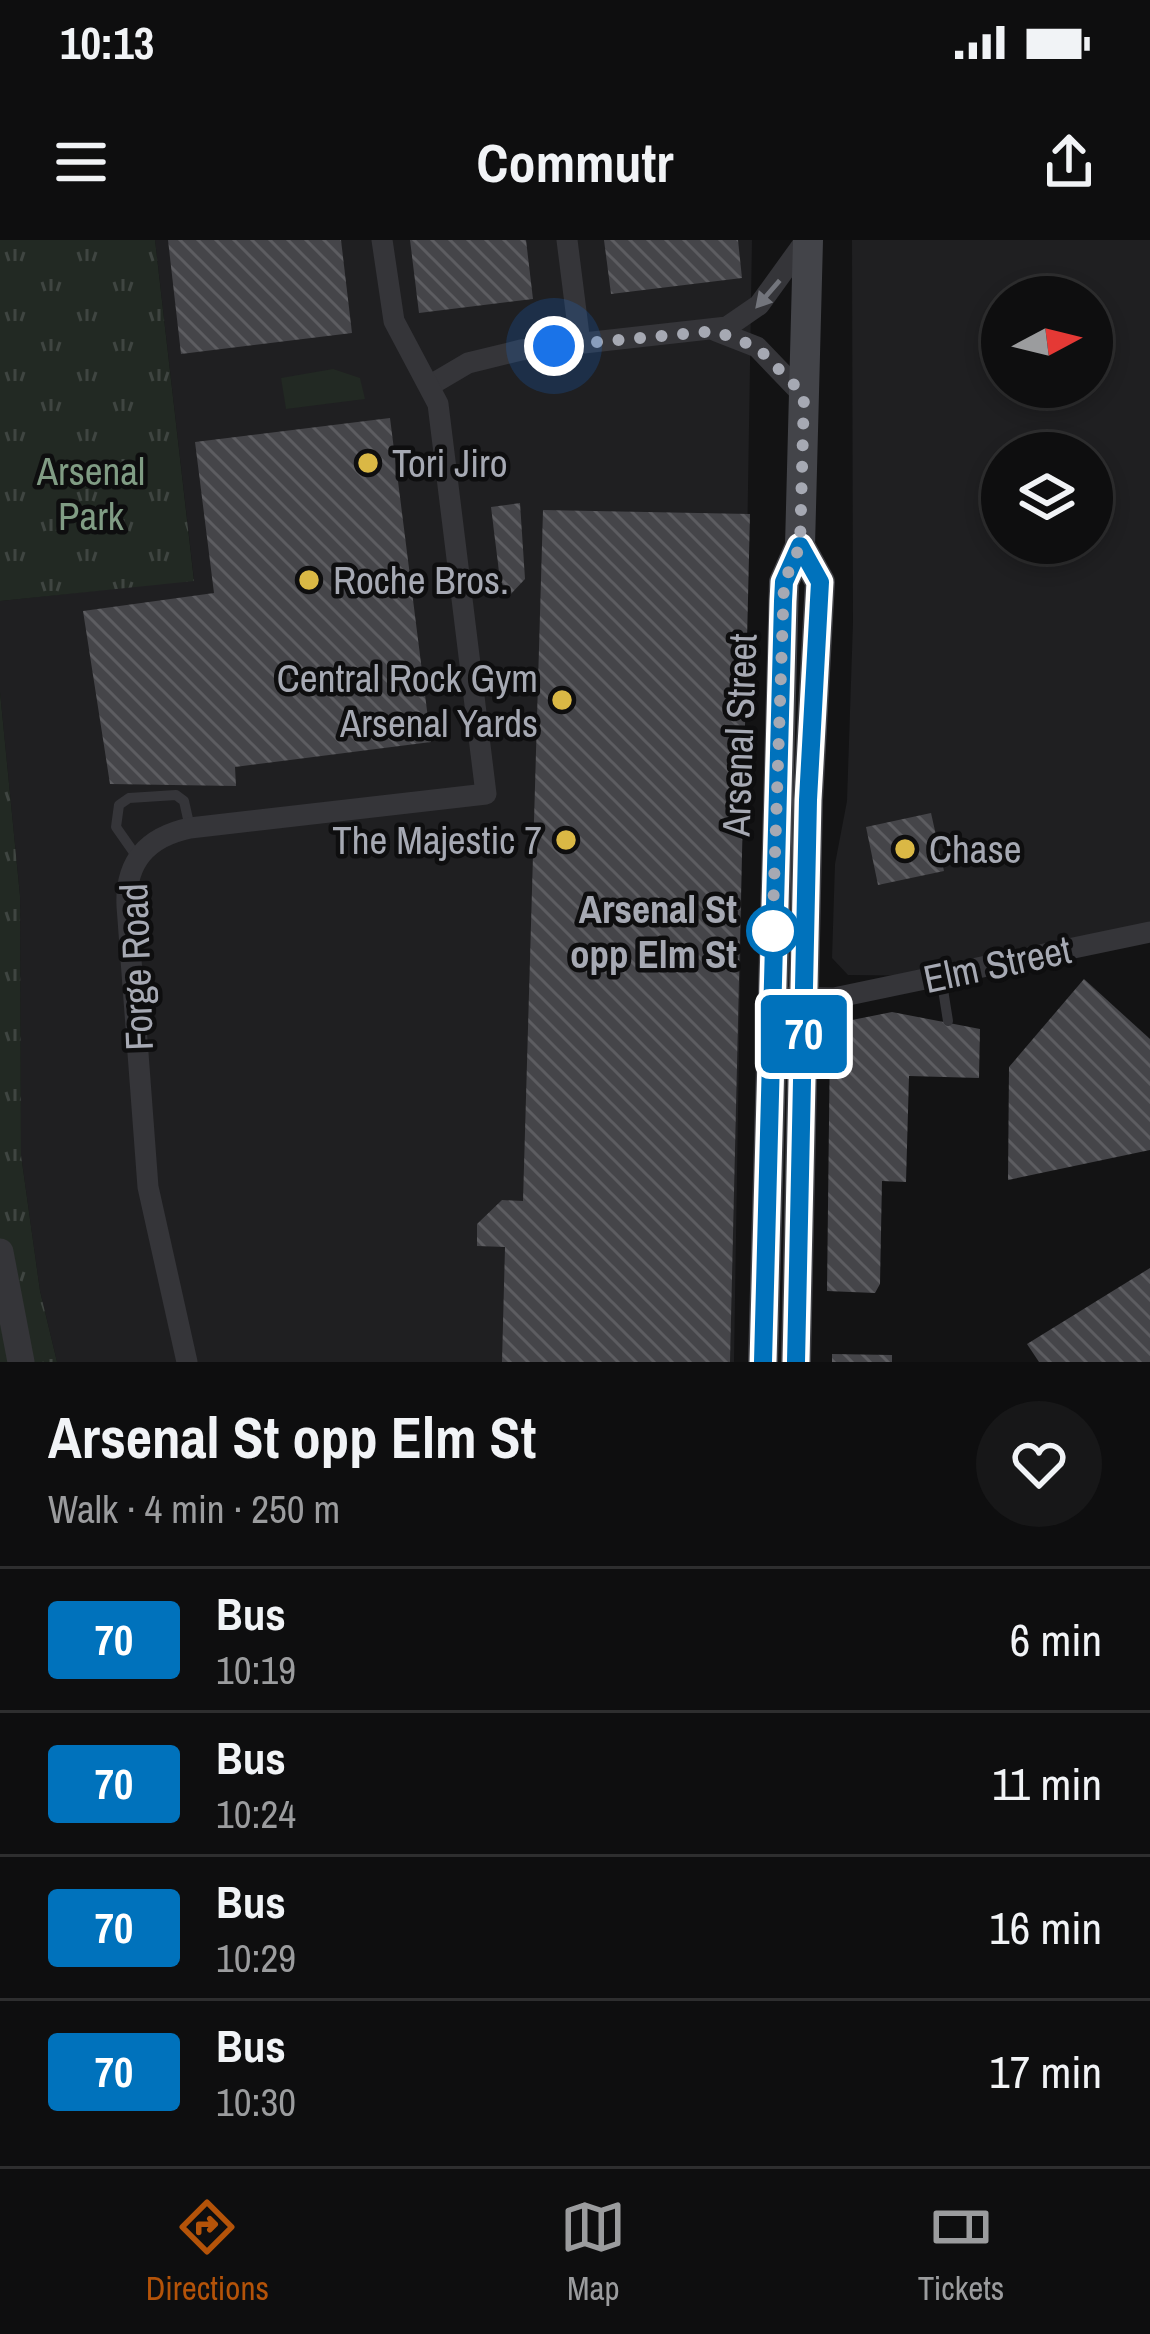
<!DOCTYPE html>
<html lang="en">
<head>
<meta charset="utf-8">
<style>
	body { margin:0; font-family:"Archivo Narrow",sans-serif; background:#171718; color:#f1f3f6; height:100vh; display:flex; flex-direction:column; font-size:45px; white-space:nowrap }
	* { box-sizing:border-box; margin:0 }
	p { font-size:39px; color:#9b9c9e }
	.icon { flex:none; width:66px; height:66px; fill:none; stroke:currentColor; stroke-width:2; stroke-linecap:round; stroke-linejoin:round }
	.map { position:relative; height:1122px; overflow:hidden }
	.details { display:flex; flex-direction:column; background:#0e0e0f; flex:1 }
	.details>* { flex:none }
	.badge { padding:0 24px; border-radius:9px; font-size:42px; line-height:78px }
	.needle { width:78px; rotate:83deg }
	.buttons { position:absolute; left:981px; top:36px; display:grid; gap:24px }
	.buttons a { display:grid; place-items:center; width:132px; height:132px; border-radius:50%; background:#0e0e0f; box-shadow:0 6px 18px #0003,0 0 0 3px #2e2e2f; font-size:60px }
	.you { position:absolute; width:60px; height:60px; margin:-30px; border:9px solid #fff; border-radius:50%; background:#1a73e8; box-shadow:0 0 0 18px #1a73e833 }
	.map>.badge { position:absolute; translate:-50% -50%; box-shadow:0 0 0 6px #fff }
	.round { display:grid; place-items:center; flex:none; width:126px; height:126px; border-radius:63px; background:#171718 }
	.overview { display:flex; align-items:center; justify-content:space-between; height:204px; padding:0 48px }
	h1 { font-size:57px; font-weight:700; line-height:90px }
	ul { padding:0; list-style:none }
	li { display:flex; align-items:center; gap:36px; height:144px; padding:0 48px; border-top:3px solid #2e2e2f }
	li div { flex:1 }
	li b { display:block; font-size:45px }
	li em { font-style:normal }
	li .badge { min-width:132px; font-weight:700; text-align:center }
	.status { display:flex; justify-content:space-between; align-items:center; height:84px; padding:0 60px; background:#0e0e0f; direction:ltr }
	.status svg { height:33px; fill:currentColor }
	header { display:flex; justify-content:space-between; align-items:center; height:156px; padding:0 48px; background:#0e0e0f; font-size:54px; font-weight:700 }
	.menu { display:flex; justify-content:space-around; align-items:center; height:168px; border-top:3px solid #2e2e2f; background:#0e0e0f; font-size:33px; color:#9b9c9e }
	.menu a { display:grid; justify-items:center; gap:6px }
	.menu .current { color:#b45309 }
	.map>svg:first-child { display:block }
	.built { fill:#1f1f21; fill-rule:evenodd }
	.grass { fill:#222923 }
	.park { fill:url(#park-tufts) }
	.building { fill:url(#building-back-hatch) }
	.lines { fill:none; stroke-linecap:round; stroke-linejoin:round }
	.service { stroke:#353539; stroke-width:10 }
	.minor { stroke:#353539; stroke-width:21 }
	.tertiary { stroke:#353539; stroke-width:27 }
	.secondary { stroke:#434449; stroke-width:30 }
	.oneway { fill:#73757c }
	.line-casing { stroke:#fff; stroke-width:27 }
	.line { stroke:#0072bc; stroke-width:18 }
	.walk { stroke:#a6a9b3; stroke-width:12; stroke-dasharray:0 21.6 }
	.poi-dot { fill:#dab845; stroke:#0e0e0f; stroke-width:4.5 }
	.stop-dot { fill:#fff; stroke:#0072bc; stroke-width:6 }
	.labels { text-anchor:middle; stroke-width:9; stroke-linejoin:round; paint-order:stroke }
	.poi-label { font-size:39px; fill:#a6a9b3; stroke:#0e0e0f; text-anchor:start }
	.park-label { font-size:39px; fill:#809c84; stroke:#0e0e0f }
	.street-label { font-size:39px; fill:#a6a9b3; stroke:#0e0e0f }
	.stop-label { font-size:39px; font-weight:bold; fill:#a6a9b3; stroke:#0e0e0f; text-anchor:end }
</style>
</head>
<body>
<div class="status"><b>10:13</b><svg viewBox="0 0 49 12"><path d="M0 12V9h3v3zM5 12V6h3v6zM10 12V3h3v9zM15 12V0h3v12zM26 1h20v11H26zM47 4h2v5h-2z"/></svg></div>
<header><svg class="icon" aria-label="menu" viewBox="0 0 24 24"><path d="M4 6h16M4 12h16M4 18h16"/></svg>Commutr<svg class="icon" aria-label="share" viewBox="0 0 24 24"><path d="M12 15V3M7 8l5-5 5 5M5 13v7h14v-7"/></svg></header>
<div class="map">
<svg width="1150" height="1122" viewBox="0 0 1150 1122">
	<defs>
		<pattern id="park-tufts" width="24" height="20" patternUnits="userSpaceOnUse" patternTransform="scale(3)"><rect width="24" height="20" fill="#222923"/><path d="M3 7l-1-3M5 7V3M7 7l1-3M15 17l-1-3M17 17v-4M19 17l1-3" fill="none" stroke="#3f4541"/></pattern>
		<pattern id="building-back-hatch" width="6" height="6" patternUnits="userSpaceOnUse" patternTransform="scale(3)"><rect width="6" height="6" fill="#454549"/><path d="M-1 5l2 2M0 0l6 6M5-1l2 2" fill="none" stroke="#5d5d61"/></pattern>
	</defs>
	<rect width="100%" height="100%" fill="#131314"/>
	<g class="built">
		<polygon points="155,0 752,0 734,1122 57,1122 40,1051 21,915 20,656 0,452 0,361 194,340"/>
		<path d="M852,0h298v692l-210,44 -92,-1 -16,-17 3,-94 12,-63 6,-179zM1002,57h90v90h-90zM1002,213h90v90h-90z"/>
	</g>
	<polygon class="grass" points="333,129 360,138 365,159 286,169 281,138"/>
	<g class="park">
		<polygon points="0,0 155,0 194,341 0,361"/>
		<polygon points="0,452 20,656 21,915 40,1051 57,1122 0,1122"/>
	</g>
	<g class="building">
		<polygon points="168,0 341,0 352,93 181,114"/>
		<polygon points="410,0 526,0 533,59 419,73"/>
		<polygon points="604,0 738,0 742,38 611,54"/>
		<polygon points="390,178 431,502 235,527 236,546 110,544 83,371 214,353 195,202"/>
		<polygon points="520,263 525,339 509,356 501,348 491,267"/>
		<polygon points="543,270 750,274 730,1122 502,1122 505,1007 477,1006 477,984 502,960 523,961"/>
		<polygon points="931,573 944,631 878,645 866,587"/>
		<polygon points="1084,739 1150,799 1150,910 1008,940 1009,827"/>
		<polygon points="892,772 980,789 979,838 909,836 906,942 882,941 880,1044 875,1053 827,1051 830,796 836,796 842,782"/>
		<polygon points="1150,1028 1150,1122 1039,1122 1027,1104"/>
		<polygon points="832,1114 892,1115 892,1122 832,1122"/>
	</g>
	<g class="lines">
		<g class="service">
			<polyline points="137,617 116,587 119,565 129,558 176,555 184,561 190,588"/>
			<polyline points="941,737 948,781"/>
		</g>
		<g class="minor">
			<polyline points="567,0 580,103"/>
			<polyline points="716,91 757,107 804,156"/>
			<polyline points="429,146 468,123 521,110 727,87 759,65 806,0"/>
			<polyline points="790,757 834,758 1150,692"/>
			<path d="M187,1122l-39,-175 -21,-281c-2,-44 20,-69 63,-78l296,-34 -48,-390 -44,-83 -12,-81"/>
		</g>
		<polyline class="tertiary" points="0,1012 21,1122"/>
		<g class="secondary">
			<polyline points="763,1122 784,342 800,306 808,0"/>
			<polyline points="796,1122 808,560 820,342 800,306"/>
		</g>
	</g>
	<defs><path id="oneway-solid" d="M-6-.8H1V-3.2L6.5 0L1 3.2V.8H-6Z" transform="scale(3)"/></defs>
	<use class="oneway" href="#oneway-solid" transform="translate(768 54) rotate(131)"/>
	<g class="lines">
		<defs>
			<polyline id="line" points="763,1122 783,361 784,342 800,306 820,342 808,560 796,1122"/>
		</defs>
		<use href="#line" class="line-casing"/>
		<use href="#line" class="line"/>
		<polyline class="walk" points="554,106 715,91 757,107 804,155 800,306 784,342 772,705 773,691"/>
	</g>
	<g class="poi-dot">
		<circle cx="368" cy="223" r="12"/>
		<circle cx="309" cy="340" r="12"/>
		<circle cx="562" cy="460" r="12"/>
		<circle cx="566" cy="600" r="12"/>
		<circle cx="905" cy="609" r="12"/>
	</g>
	<circle class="stop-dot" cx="773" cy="691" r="24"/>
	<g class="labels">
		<g class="poi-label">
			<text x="392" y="237">Tori Jiro</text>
			<text x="333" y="354">Roche Bros.</text>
			<text x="538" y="452" text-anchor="end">Central Rock Gym<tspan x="538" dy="45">Arsenal Yards</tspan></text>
			<text x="542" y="614" text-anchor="end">The Majestic 7</text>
			<text x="929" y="623">Chase</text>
		</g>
		<g class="park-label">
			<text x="91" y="245">Arsenal<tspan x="91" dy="45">Park</tspan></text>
		</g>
		<g class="street-label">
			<text transform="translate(739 495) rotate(-88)" y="14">Arsenal Street</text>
			<text transform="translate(997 724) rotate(-12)" y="14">Elm Street</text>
			<text transform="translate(136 727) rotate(-92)" y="14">Forge Road</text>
		</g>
		<g class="stop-label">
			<text x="737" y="683">Arsenal St<tspan x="737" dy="45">opp Elm St</tspan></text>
		</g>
	</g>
</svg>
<div class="buttons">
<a><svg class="needle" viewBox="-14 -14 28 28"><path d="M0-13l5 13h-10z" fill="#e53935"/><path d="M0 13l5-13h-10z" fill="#9b9c9e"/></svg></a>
<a><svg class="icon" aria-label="layers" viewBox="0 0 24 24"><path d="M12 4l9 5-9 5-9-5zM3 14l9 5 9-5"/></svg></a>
</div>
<div class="you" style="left:554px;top:106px"></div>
<b class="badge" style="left:804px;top:794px;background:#0072bc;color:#fff">70</b>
</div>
<section class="details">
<div class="overview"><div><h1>Arsenal St opp Elm St</h1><p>Walk · 4 min · 250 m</p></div><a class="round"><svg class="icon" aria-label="heart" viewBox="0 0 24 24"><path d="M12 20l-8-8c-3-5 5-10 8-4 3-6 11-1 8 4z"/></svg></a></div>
<ul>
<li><span class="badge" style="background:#0072bc;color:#fff">70</span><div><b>Bus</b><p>10:19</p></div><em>6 min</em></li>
<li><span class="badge" style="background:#0072bc;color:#fff">70</span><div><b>Bus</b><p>10:24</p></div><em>11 min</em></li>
<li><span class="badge" style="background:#0072bc;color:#fff">70</span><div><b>Bus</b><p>10:29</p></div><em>16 min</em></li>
<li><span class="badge" style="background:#0072bc;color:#fff">70</span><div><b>Bus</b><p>10:30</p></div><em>17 min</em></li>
</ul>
</section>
<nav class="menu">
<a class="current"><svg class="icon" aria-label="directions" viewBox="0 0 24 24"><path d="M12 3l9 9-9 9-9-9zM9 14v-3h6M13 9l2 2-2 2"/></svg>Directions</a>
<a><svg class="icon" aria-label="map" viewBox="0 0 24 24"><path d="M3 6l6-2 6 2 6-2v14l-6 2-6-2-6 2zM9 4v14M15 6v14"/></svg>Map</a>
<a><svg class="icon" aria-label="tickets" viewBox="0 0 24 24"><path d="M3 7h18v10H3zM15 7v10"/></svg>Tickets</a>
</nav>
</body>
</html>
